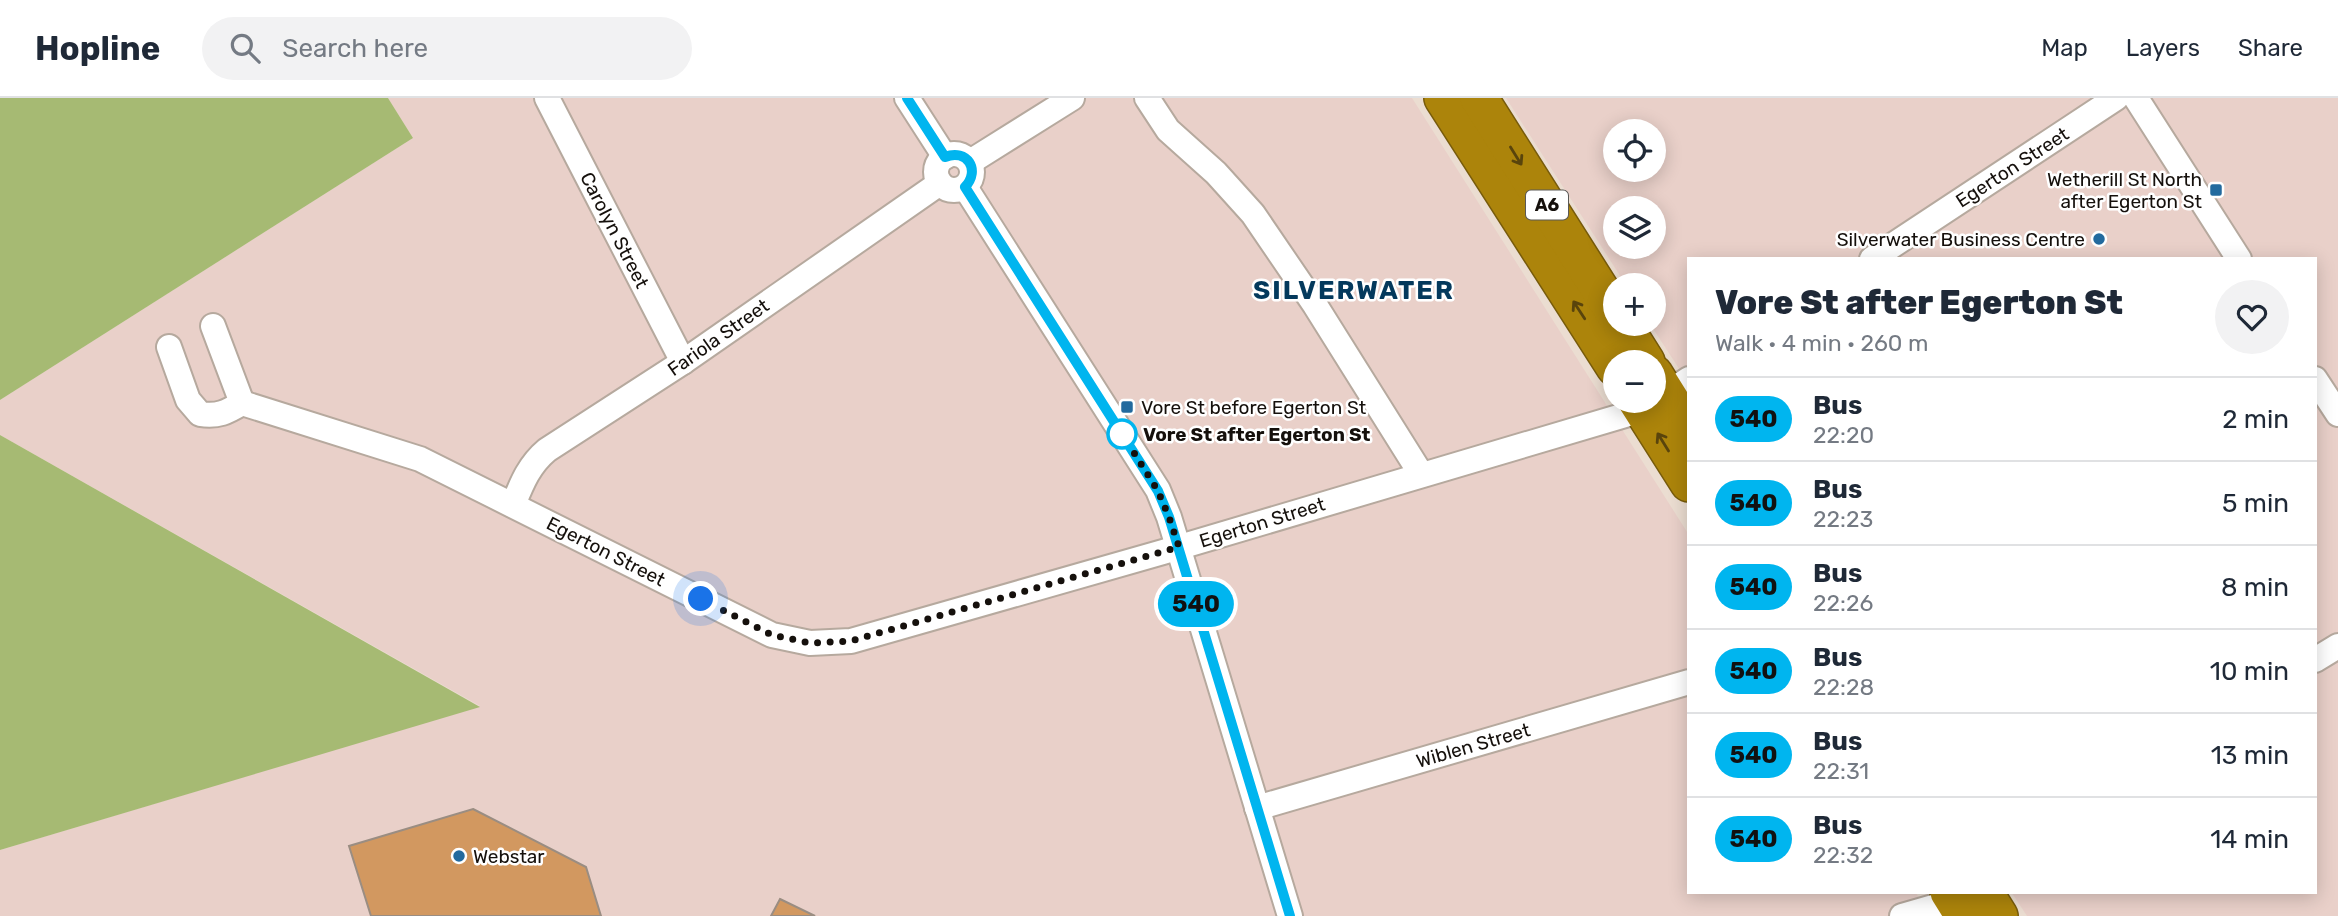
<!DOCTYPE html>
<html lang="en">
<head>
<meta charset="utf-8">
<style>
	body { margin:0; font-family:Rubik,sans-serif; background:#f2f2f3; color:#1f2937; height:100vh; display:flex; flex-direction:column; font-size:26px; white-space:nowrap }
	* { box-sizing:border-box; margin:0 }
	p { font-size:23px; color:#747a83 }
	.icon { flex:none; width:38px; height:38px; fill:none; stroke:currentColor; stroke-width:2; stroke-linecap:round; stroke-linejoin:round }
	.map { position:relative; flex:1; overflow:hidden }
	.details { position:absolute; left:1687px; top:159px; width:630px; height:637px; display:flex; flex-direction:column; background:#fff; border-radius:0px; box-shadow:0 4px 18px #0003 }
	.details>* { flex:none }
	.badge { padding:0 14px; border-radius:23px; font-size:24px; line-height:46px }
	.buttons { position:absolute; left:1603px; top:21px; display:grid; gap:14px }
	.buttons a { display:grid; place-items:center; width:63px; height:63px; border-radius:50%; background:#fff; box-shadow:0 4px 18px #0003; font-size:35px }
	.you { position:absolute; width:35px; height:35px; margin:-18px; border:5px solid #fff; border-radius:50%; background:#1a73e8; box-shadow:0 0 0 10px #1a73e833 }
	.map>.badge { position:absolute; translate:-50% -50%; box-shadow:0 0 0 4px #fff }
	.round { display:grid; place-items:center; flex:none; width:74px; height:74px; border-radius:37px; background:#f2f2f3 }
	.summary { display:flex; align-items:center; justify-content:space-between; height:119px; padding:0 28px }
	h1 { font-size:33px; font-weight:800; line-height:52px }
	ul { padding:0; list-style:none }
	li { display:flex; align-items:center; gap:21px; height:84px; padding:0 28px; border-top:2px solid #e0e1e3 }
	li div { flex:1 }
	li b { display:block; font-size:26px }
	li em { font-style:normal }
	li .badge { min-width:77px; font-weight:700; text-align:center }
	header { display:flex; align-items:center; gap:42px; box-sizing:border-box; height:98px; padding:0 35px; background:#fff; border-bottom:2px solid #e0e1e3 }
	header strong { font-size:33px }
	nav { display:flex; gap:38px; margin-inline-start:auto; font-size:24px }
	.search { width:490px; height:63px; background:#f2f2f3; display:flex; align-items:center; gap:18px; box-sizing:border-box; padding:0 24px; border-radius:38px; color:#747a83; font-size:26px }
	.map>svg:first-child { display:block }
	.industrial { fill:#e9d0c9; fill-rule:evenodd }
	.green { fill:#a6ba73 }
	.building { fill:#d29860; stroke:#9a8d82; stroke-width:2 }
	.lines { fill:none; stroke-linecap:round; stroke-linejoin:round }
	.minor-casing { stroke:#b6a99e; stroke-width:28 }
	.highway-casing { stroke:#775b0b; stroke-width:40 }
	.minor { stroke:#fff; stroke-width:24 }
	.highway { stroke:#ac840b; stroke-width:37 }
	.oneway { stroke:#59440c }
	.line-casing { stroke:#fff; stroke-width:16 }
	.line { stroke:#00b5ef; stroke-width:10 }
	.walk { stroke:#15100c; stroke-width:7; stroke-dasharray:0 12.6 }
	.poi-dot { fill:#236a9e; stroke:#fff; stroke-width:2.5 }
	.stop-dot { fill:#fff; stroke:#00b5ef; stroke-width:3.5 }
	.labels { text-anchor:middle; stroke-width:5; stroke-linejoin:round; paint-order:stroke }
	.shield { fill:#fff; stroke:#5b5855; stroke-width:2 }
	.shield-label { font-size:18px; font-weight:bold; fill:#15100c }
	.street-label { font-size:19px; fill:#15100c; stroke:#fff }
	.poi-label { font-size:19px; fill:#15100c; stroke:#fff; text-anchor:end }
	.stop-label { font-size:19px; font-weight:bold; fill:#15100c; stroke:#fff; text-anchor:start }
	.district-label { font-size:26px; font-weight:bold; letter-spacing:2px; fill:#04395c; stroke:#fff }
</style>
</head>
<body>
<header>
<strong>Hopline</strong>
<div class="search"><svg class="icon" aria-label="search" viewBox="0 0 24 24"><circle cx="10" cy="10" r="6"/><path d="M15 15l6 6"/></svg>Search here</div>
<nav><a>Map</a><a>Layers</a><a>Share</a></nav>
</header>
<div class="map">
<svg width="2338" height="818" viewBox="0 0 2338 818">
	<rect width="100%" height="100%" fill="#ebddd1"/>
	<g class="industrial">
		<polygon points="388,0 1412,0 1689,437 1689,794 1916,795 1931,818 0,818 0,752 480,608 0,337 0,302 413,40"/>
		<path d="M1506,0h832v818h-311l-15,-23 303,-1v-633h-626v125l-39,-60h4v-39h-28zM1615,33h39v39h-39zM1615,110h39v39h-39z"/>
	</g>
	<g class="green">
		<polygon points="0,0 388,0 413,40 0,302"/>
		<polygon points="0,337 480,609 0,752"/>
	</g>
	<g class="building">
		<polygon points="473,711 586,769 601,818 371,818 349,748"/>
		<polygon points="780,801 815,818 771,818"/>
	</g>
	<g class="lines">
		<defs>
			<g id="minor">
				<polyline points="547,0 683,264"/>
				<polyline points="907,0 945,59"/>
				<polyline points="1147,0 1168,32 1216,75 1253,116 1315,207 1421,376"/>
				<polyline points="2136,0 2239,161"/>
				<circle cx="954" cy="74" r="18"/>
				<polyline points="970,64 1072,0"/>
				<polyline points="965,89 1158,392 1169,419 1290,818"/>
				<polyline points="1872,161 2116,0"/>
				<path d="M169,249l19,53 12,14c18,3 27,-2 42,-11l-29,-77"/>
				<polyline points="2315,281 2338,316"/>
				<polyline points="1666,296 1689,281"/>
				<polyline points="242,305 420,361 772,537 810,545 851,543 1163,454 1642,312"/>
				<path d="M513,407c9,-22 16,-40 34,-55l136,-88 257,-179"/>
				<polyline points="2315,562 2338,548"/>
				<polyline points="1257,710 1689,584"/>
				<polyline points="1902,818 1954,803"/>
			</g>
			<g id="highway">
				<polyline points="1443,0 1615,269"/>
				<polyline points="1479,0 1615,215"/>
				<polyline points="1622,226 1646,264"/>
				<polyline points="1654,276 1689,332"/>
				<polyline points="1637,303 1689,385"/>
				<polyline points="1949,794 1964,818"/>
				<polyline points="1984,794 1999,818"/>
			</g>
		</defs>
		<use href="#minor" class="minor-casing"/>
		<use href="#highway" class="highway-casing"/>
		<use href="#minor" class="minor"/>
		<use href="#highway" class="highway"/>
	</g>
	<defs><path id="oneway-shaft" d="M-6 0H5M1.5-3L5.5 0L1.5 3" fill="none" stroke-width="1.6" stroke-linecap="round" stroke-linejoin="round" transform="scale(1.75)"/></defs>
	<g class="oneway">
		<use href="#oneway-shaft" transform="translate(1516 58) rotate(58)"/>
		<use href="#oneway-shaft" transform="translate(1579 212) rotate(-123)"/>
		<use href="#oneway-shaft" transform="translate(1663 344) rotate(-122)"/>
	</g>
	<g class="lines">
		<defs>
			<path id="line" d="M907,0l38,59c22,-9 36,13 20,30l193,304 11,26 121,399"/>
		</defs>
		<use href="#line" class="line-casing"/>
		<use href="#line" class="line"/>
		<polyline class="walk" points="701,501 772,537 810,545 851,543 1179,449 1169,419 1158,393 1116,326 1122,336"/>
	</g>
	<g class="poi-dot">
		<rect x="2209" y="85" width="14" height="14" rx="3.5"/>
		<circle cx="2099" cy="141" r="7"/>
		<rect x="1120" y="302" width="14" height="14" rx="3.5"/>
		<circle cx="459" cy="758" r="7"/>
	</g>
	<circle class="stop-dot" cx="1122" cy="336" r="14"/>
	<g class="labels">
		<rect class="shield" x="1526" y="92.5" width="42" height="29" rx="5"/>
		<g class="shield-label">
			<text x="1547" y="113">A6</text>
		</g>
		<g class="street-label">
			<text transform="translate(2012 69) rotate(-33)" y="7">Egerton Street</text>
			<text transform="translate(615 132) rotate(63)" y="7">Carolyn Street</text>
			<text transform="translate(718 239) rotate(-35)" y="7">Fariola Street</text>
			<text transform="translate(1262 424) rotate(-17)" y="7">Egerton Street</text>
			<text transform="translate(606 453) rotate(27)" y="7">Egerton Street</text>
			<text transform="translate(1473 647) rotate(-16)" y="7">Wiblen Street</text>
		</g>
		<g class="poi-label">
			<text x="2202" y="88">Wetherill St North<tspan x="2202" dy="22">after Egerton St</tspan></text>
			<text x="2085" y="148">Silverwater Business Centre</text>
			<text x="1141" y="316" text-anchor="start">Vore St before Egerton St</text>
			<text x="473" y="765" text-anchor="start">Webstar</text>
		</g>
		<g class="stop-label">
			<text x="1143" y="343">Vore St after Egerton St</text>
		</g>
		<g class="district-label">
			<text x="1354" y="201">SILVERWATER</text>
		</g>
	</g>
</svg>
<div class="buttons">
<a><svg class="icon" aria-label="locate" viewBox="0 0 24 24"><circle cx="12" cy="12" r="6"/><path d="M12 2v4M12 18v4M2 12h4M18 12h4"/></svg></a>
<a><svg class="icon" aria-label="layers" viewBox="0 0 24 24"><path d="M12 4l9 5-9 5-9-5zM3 14l9 5 9-5"/></svg></a>
<a>+</a>
<a>−</a>
</div>
<div class="you" style="left:701px;top:501px"></div>
<b class="badge" style="left:1196px;top:506px;background:#00b5ef;color:#111">540</b>
<section class="details">
<div class="summary"><div><h1>Vore St after Egerton St</h1><p>Walk · 4 min · 260 m</p></div><a class="round"><svg class="icon" aria-label="heart" viewBox="0 0 24 24"><path d="M12 20l-8-8c-3-5 5-10 8-4 3-6 11-1 8 4z"/></svg></a></div>
<ul>
<li><span class="badge" style="background:#00b5ef;color:#111">540</span><div><b>Bus</b><p>22:20</p></div><em>2 min</em></li>
<li><span class="badge" style="background:#00b5ef;color:#111">540</span><div><b>Bus</b><p>22:23</p></div><em>5 min</em></li>
<li><span class="badge" style="background:#00b5ef;color:#111">540</span><div><b>Bus</b><p>22:26</p></div><em>8 min</em></li>
<li><span class="badge" style="background:#00b5ef;color:#111">540</span><div><b>Bus</b><p>22:28</p></div><em>10 min</em></li>
<li><span class="badge" style="background:#00b5ef;color:#111">540</span><div><b>Bus</b><p>22:31</p></div><em>13 min</em></li>
<li><span class="badge" style="background:#00b5ef;color:#111">540</span><div><b>Bus</b><p>22:32</p></div><em>14 min</em></li>
</ul>
</section>
</div>
</body>
</html>
